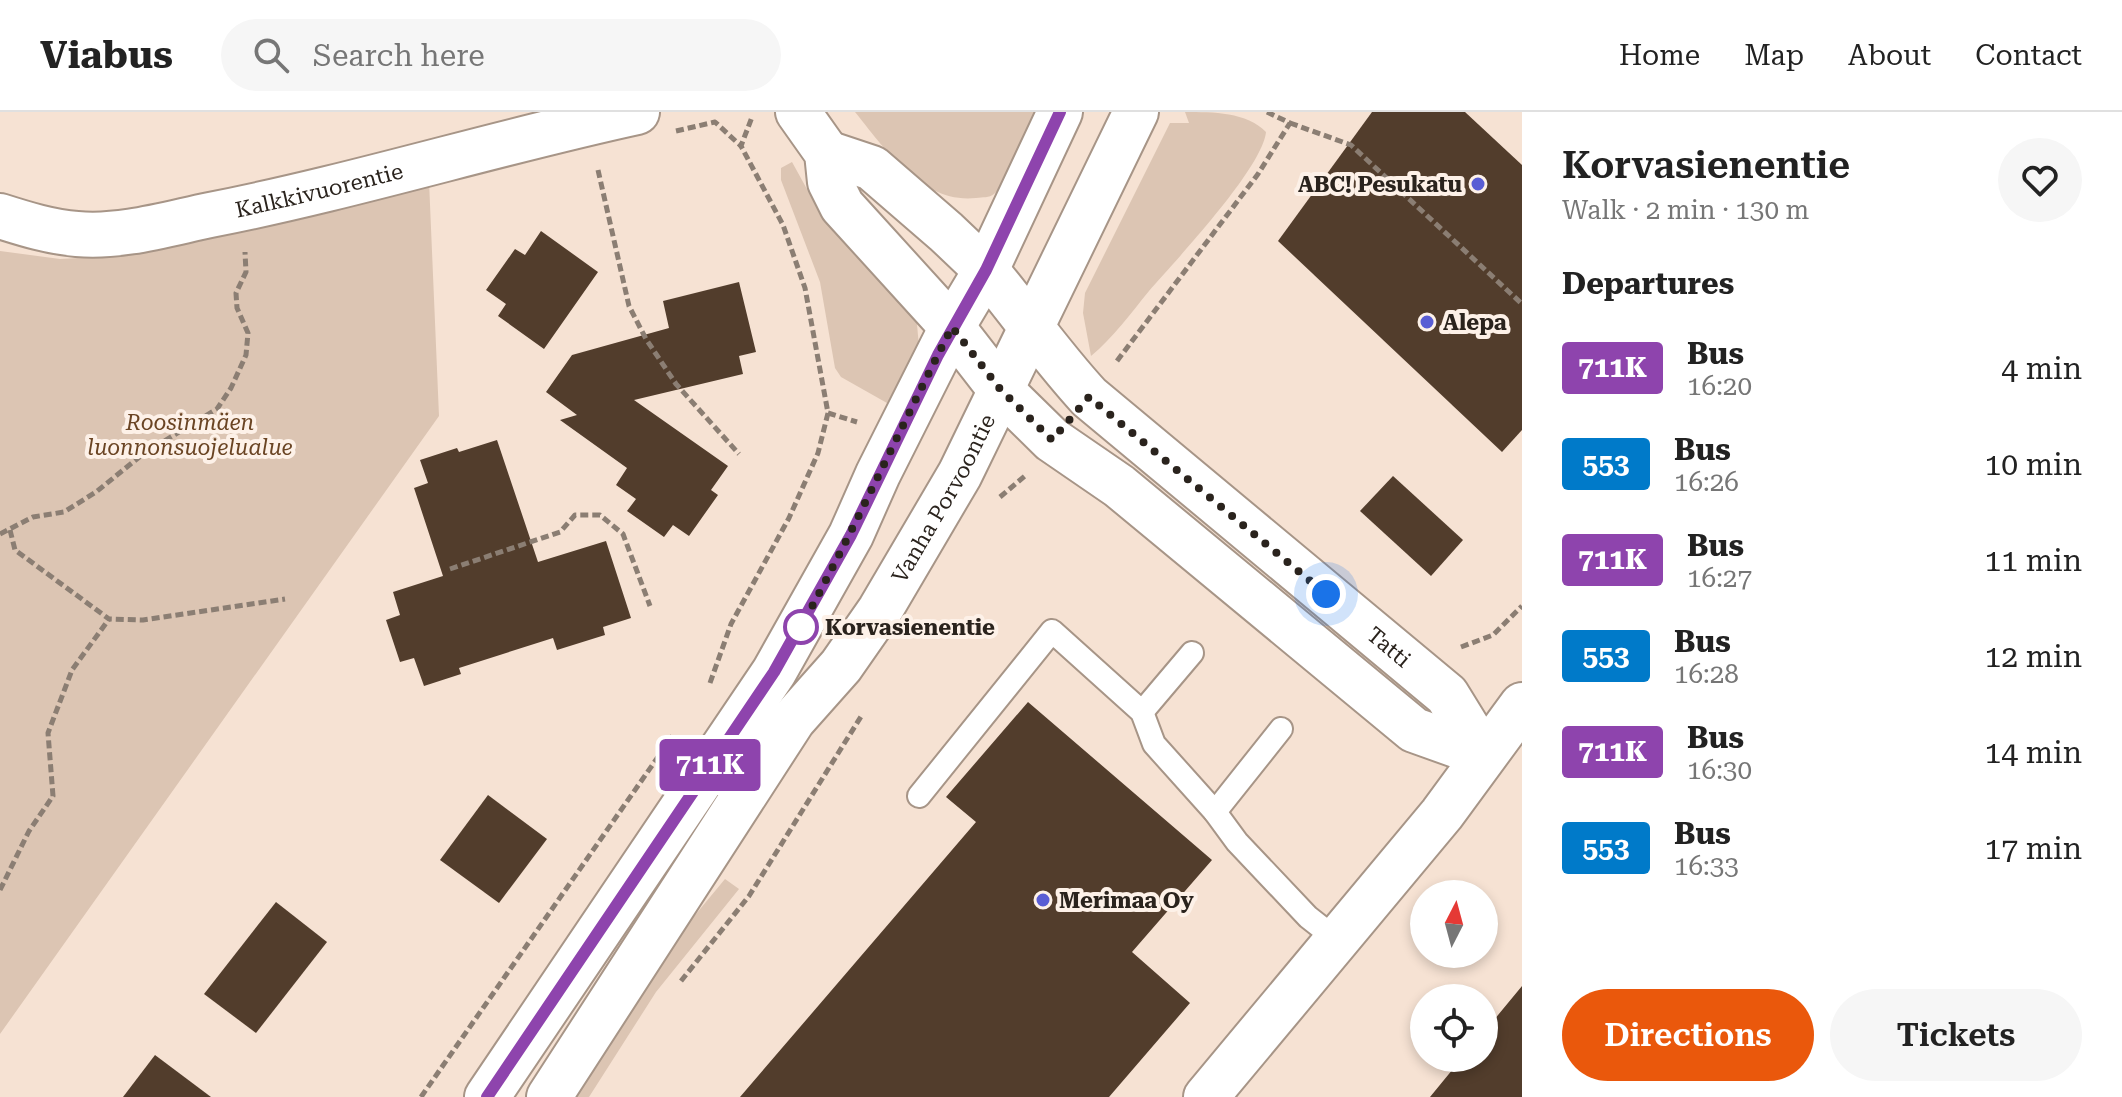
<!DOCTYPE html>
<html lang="en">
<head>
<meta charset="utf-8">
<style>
	body { margin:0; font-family:"Roboto Serif",serif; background:#f6f6f6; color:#222; height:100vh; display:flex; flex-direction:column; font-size:30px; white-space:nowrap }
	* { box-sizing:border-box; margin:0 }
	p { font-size:26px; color:#767676 }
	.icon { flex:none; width:44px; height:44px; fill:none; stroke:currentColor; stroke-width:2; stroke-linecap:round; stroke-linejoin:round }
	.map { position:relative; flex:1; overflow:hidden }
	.drawer { display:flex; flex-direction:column; background:#fff; width:600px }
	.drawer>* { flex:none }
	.badge { padding:0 16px; border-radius:6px; font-size:28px; line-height:52px }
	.needle { width:52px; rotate:6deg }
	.fabs { position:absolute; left:1410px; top:768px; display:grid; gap:16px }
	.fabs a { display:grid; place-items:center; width:88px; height:88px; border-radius:50%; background:#fff; box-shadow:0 4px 12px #0003; font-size:40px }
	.you { position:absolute; width:40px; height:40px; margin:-20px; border:6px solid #fff; border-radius:50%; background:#1a73e8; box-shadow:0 0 0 12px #1a73e833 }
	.map>.badge { position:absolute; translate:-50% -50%; box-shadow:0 0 0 4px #fff }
	h2 { padding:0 40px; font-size:30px; line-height:72px }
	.round { display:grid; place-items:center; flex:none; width:84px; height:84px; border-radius:42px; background:#f6f6f6 }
	.head { display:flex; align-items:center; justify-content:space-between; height:136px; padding:0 40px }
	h1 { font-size:38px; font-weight:600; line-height:60px }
	.action { display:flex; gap:16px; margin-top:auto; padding:16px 40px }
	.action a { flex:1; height:92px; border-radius:48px; background:#ea580c; color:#fff; font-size:32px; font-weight:600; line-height:92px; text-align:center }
	.action a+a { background:#f6f6f6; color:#222 }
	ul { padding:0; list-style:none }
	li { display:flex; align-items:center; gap:24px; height:96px; padding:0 40px }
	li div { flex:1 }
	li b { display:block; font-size:30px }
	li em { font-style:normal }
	li .badge { min-width:88px; font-weight:700; text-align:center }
	header { display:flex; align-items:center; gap:48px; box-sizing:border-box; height:112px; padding:0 40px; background:#fff; border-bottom:2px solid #e0e0e0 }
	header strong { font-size:38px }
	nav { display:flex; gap:44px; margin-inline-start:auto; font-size:28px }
	.search { width:560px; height:72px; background:#f6f6f6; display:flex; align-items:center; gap:20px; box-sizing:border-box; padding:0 28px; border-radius:44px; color:#767676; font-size:30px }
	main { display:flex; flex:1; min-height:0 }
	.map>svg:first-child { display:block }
	.green { fill:#dcc5b3 }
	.building { fill:#523d2c }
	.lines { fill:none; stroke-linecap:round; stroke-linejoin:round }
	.lane-casing { stroke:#a79587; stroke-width:26 }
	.street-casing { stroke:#a79587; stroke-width:48 }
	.secondary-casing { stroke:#a79587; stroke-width:48 }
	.primary-casing { stroke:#a79587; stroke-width:48 }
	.path { stroke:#8b7e73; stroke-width:5; stroke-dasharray:8 4; stroke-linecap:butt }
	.lane { stroke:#fff; stroke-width:22 }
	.street { stroke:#fff; stroke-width:44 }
	.secondary { stroke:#fff; stroke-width:44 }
	.primary { stroke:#fff; stroke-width:44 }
	.line-casing { stroke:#fff; stroke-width:18 }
	.line { stroke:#8e44ad; stroke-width:12 }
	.walk { stroke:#2a231d; stroke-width:8; stroke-dasharray:0 14.4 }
	.poi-dot { fill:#595dd4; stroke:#fdf1e8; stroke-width:3 }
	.stop-dot { fill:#fff; stroke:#8e44ad; stroke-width:4 }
	.labels { text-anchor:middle; stroke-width:8; stroke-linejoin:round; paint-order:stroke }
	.poi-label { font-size:22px; font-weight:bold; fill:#2a231d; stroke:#fdf1e8; text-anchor:start }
	.street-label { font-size:22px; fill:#2a231d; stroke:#fdf1e8 }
	.park-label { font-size:22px; font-style:italic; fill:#6a4423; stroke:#fdf1e8 }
	.stop-label { font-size:22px; font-weight:bold; fill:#2a231d; stroke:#fdf1e8; text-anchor:start }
</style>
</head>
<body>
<header>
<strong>Viabus</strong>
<div class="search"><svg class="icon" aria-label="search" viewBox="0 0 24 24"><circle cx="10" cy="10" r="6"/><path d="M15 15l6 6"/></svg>Search here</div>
<nav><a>Home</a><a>Map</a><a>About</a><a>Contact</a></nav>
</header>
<main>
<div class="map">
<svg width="1522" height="985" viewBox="0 0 1522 985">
	<rect width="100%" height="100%" fill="#f6e2d3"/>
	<g class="green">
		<path d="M855,0h184c-11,23 -26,66 -45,82 -5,4 -11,3 -18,4 -54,6 -91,-49 -121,-86z"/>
		<path d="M1185,0c28,0 62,0 81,20 -4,37 -90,128 -117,159 -18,22 -36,47 -58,65l-8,-43 2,-20 85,-170h19z"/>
		<polygon points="792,50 813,88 830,109 910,194 917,212 919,235 887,291 841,265 835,256 820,170 781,68 781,56"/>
		<polygon points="429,69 439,304 0,922 0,139 60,147 114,144"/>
		<polygon points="725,767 739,777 656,880 589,985 569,985 667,837"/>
	</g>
	<g class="building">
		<polygon points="1372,0 1465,0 1522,53 1522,318 1502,340 1278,129"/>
		<polygon points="541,119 598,160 544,237 498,204 506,192 486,178 515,137 525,143"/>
		<polygon points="739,170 756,240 739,244 743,262 634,288 728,354 711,378 718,383 689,424 673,413 664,425 627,399 636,387 616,373 627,356 560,308 577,303 546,280 572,243 669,216 663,189"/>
		<polygon points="497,328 538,450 606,429 631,506 603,515 605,523 557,538 553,526 459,556 461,562 424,574 414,546 400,550 386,508 400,503 393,480 443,464 414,376 428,371 420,348 457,336 459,340"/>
		<polygon points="1393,364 1463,428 1431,464 1360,399"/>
		<polygon points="1028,590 1212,748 1132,840 1190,891 1109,985 740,985 976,710 946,685"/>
		<polygon points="488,683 547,727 499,791 440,748"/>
		<polygon points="276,790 327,830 256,921 204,882"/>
		<polygon points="1522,874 1522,985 1430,985 1462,946 1484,946 1484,920"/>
		<polygon points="155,943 211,985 123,985"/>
	</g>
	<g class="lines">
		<defs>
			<g id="lane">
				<polyline points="1142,600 1192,541"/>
				<polyline points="919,684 1052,519 1142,600 1154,632 1215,700 1237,730 1308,805 1336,827"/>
				<polyline points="1215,700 1281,617"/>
			</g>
			<g id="street">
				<path id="s1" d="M986,158c35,42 66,87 103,127l358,298 37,60"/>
				<polyline points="952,215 1000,277 1052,328 1119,374 1414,618 1484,643"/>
				<polyline points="1206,985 1442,702 1522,593"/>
			</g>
			<g id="secondary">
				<polyline points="798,0 827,41 830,70 842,94 952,215"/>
				<polyline points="827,41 872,56 946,120 986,158"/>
				<path id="s2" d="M0,104c25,8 51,16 77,18 44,4 90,-10 133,-19 143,-28 284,-72 427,-103"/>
			</g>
			<g id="primary">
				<polyline points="487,985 774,560 851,423 878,362 952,215 986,158 1060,0"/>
				<path id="s3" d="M549,985l244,-377 48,-54 39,-56 80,-136 176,-362"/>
			</g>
		</defs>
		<use href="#lane" class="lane-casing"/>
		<use href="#street" class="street-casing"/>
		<use href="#secondary" class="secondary-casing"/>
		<use href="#primary" class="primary-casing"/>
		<g class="path">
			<polyline points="1290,11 1351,33 1522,192"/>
			<polyline points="676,19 715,10 741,34"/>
			<polyline points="598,58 629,194 646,227 676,272 739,342"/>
			<polyline points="1117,249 1258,62 1290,11 1267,0"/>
			<polyline points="828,301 857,310"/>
			<polyline points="1000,385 1026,363"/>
			<polyline points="10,418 15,438 109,507 143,508 285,487"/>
			<polyline points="0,422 33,405 64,400 96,380 143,342 217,297 231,276 246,243 248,221 237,196 236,181 246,160 245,140"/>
			<polyline points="450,457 560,420 575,403 600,403 623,422 650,494"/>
			<polyline points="1461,535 1493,523 1522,494"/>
			<polyline points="710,571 731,512 789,406 818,341 828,301 805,176 783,113 741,34 752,5"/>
			<polyline points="0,778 29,719 53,684 48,621 72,558 109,507"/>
			<polyline points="681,869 749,784 862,603"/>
			<polyline points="421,985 674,622"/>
		</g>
		<use href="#lane" class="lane"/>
		<use href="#street" class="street"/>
		<use href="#secondary" class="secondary"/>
		<use href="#primary" class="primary"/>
	</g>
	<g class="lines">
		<defs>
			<polyline id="line" points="487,985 774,560 851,423 938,243 986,158 1060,0"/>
		</defs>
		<use href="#line" class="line-casing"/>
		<use href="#line" class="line"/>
		<path class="walk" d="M801,515l-1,2c54,-99 101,-202 152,-302l48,62 52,51 37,-43 237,197"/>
	</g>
	<g class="poi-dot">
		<circle cx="1478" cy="72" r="8"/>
		<circle cx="1427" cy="210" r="8"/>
		<circle cx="1043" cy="788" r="8"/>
	</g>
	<circle class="stop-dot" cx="801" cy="515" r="16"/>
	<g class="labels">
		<g class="poi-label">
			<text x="1462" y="80" text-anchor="end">ABC! Pesukatu</text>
			<text x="1443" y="218">Alepa</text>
			<text x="1059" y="796">Merimaa Oy</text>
		</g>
		<g class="street-label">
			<text dy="8" stroke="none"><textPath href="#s2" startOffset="326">Kalkkivuorentie</textPath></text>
			<text dy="8" stroke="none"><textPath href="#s3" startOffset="718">Vanha Porvoontie</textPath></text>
			<text dy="8" stroke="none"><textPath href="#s1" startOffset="554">Tatti</textPath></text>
		</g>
		<g class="park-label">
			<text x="190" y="318">Roosinmäen<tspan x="190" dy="25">luonnonsuojelualue</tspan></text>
		</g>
		<g class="stop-label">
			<text x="825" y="523">Korvasienentie</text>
		</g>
	</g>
</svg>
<div class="fabs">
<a><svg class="needle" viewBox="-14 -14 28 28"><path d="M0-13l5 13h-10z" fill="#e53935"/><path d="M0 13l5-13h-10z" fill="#767676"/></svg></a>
<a><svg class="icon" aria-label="locate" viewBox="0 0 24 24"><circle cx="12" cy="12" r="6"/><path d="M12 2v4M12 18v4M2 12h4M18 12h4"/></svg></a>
</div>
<div class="you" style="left:1326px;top:482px"></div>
<b class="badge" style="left:710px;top:653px;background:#8e44ad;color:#fff">711K</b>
</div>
<section class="drawer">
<div class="head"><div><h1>Korvasienentie</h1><p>Walk · 2 min · 130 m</p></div><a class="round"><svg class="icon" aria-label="heart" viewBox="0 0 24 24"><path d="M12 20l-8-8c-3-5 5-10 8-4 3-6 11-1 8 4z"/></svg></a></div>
<h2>Departures</h2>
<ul>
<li><span class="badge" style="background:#8e44ad;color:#fff">711K</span><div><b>Bus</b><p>16:20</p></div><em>4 min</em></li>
<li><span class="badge" style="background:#007ac9;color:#fff">553</span><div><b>Bus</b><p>16:26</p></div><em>10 min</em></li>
<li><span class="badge" style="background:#8e44ad;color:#fff">711K</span><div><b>Bus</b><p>16:27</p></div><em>11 min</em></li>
<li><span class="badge" style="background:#007ac9;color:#fff">553</span><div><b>Bus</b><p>16:28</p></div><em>12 min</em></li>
<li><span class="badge" style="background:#8e44ad;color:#fff">711K</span><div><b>Bus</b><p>16:30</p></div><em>14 min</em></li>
<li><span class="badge" style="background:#007ac9;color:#fff">553</span><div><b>Bus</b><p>16:33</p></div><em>17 min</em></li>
</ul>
<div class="action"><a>Directions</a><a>Tickets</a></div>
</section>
</main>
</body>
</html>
